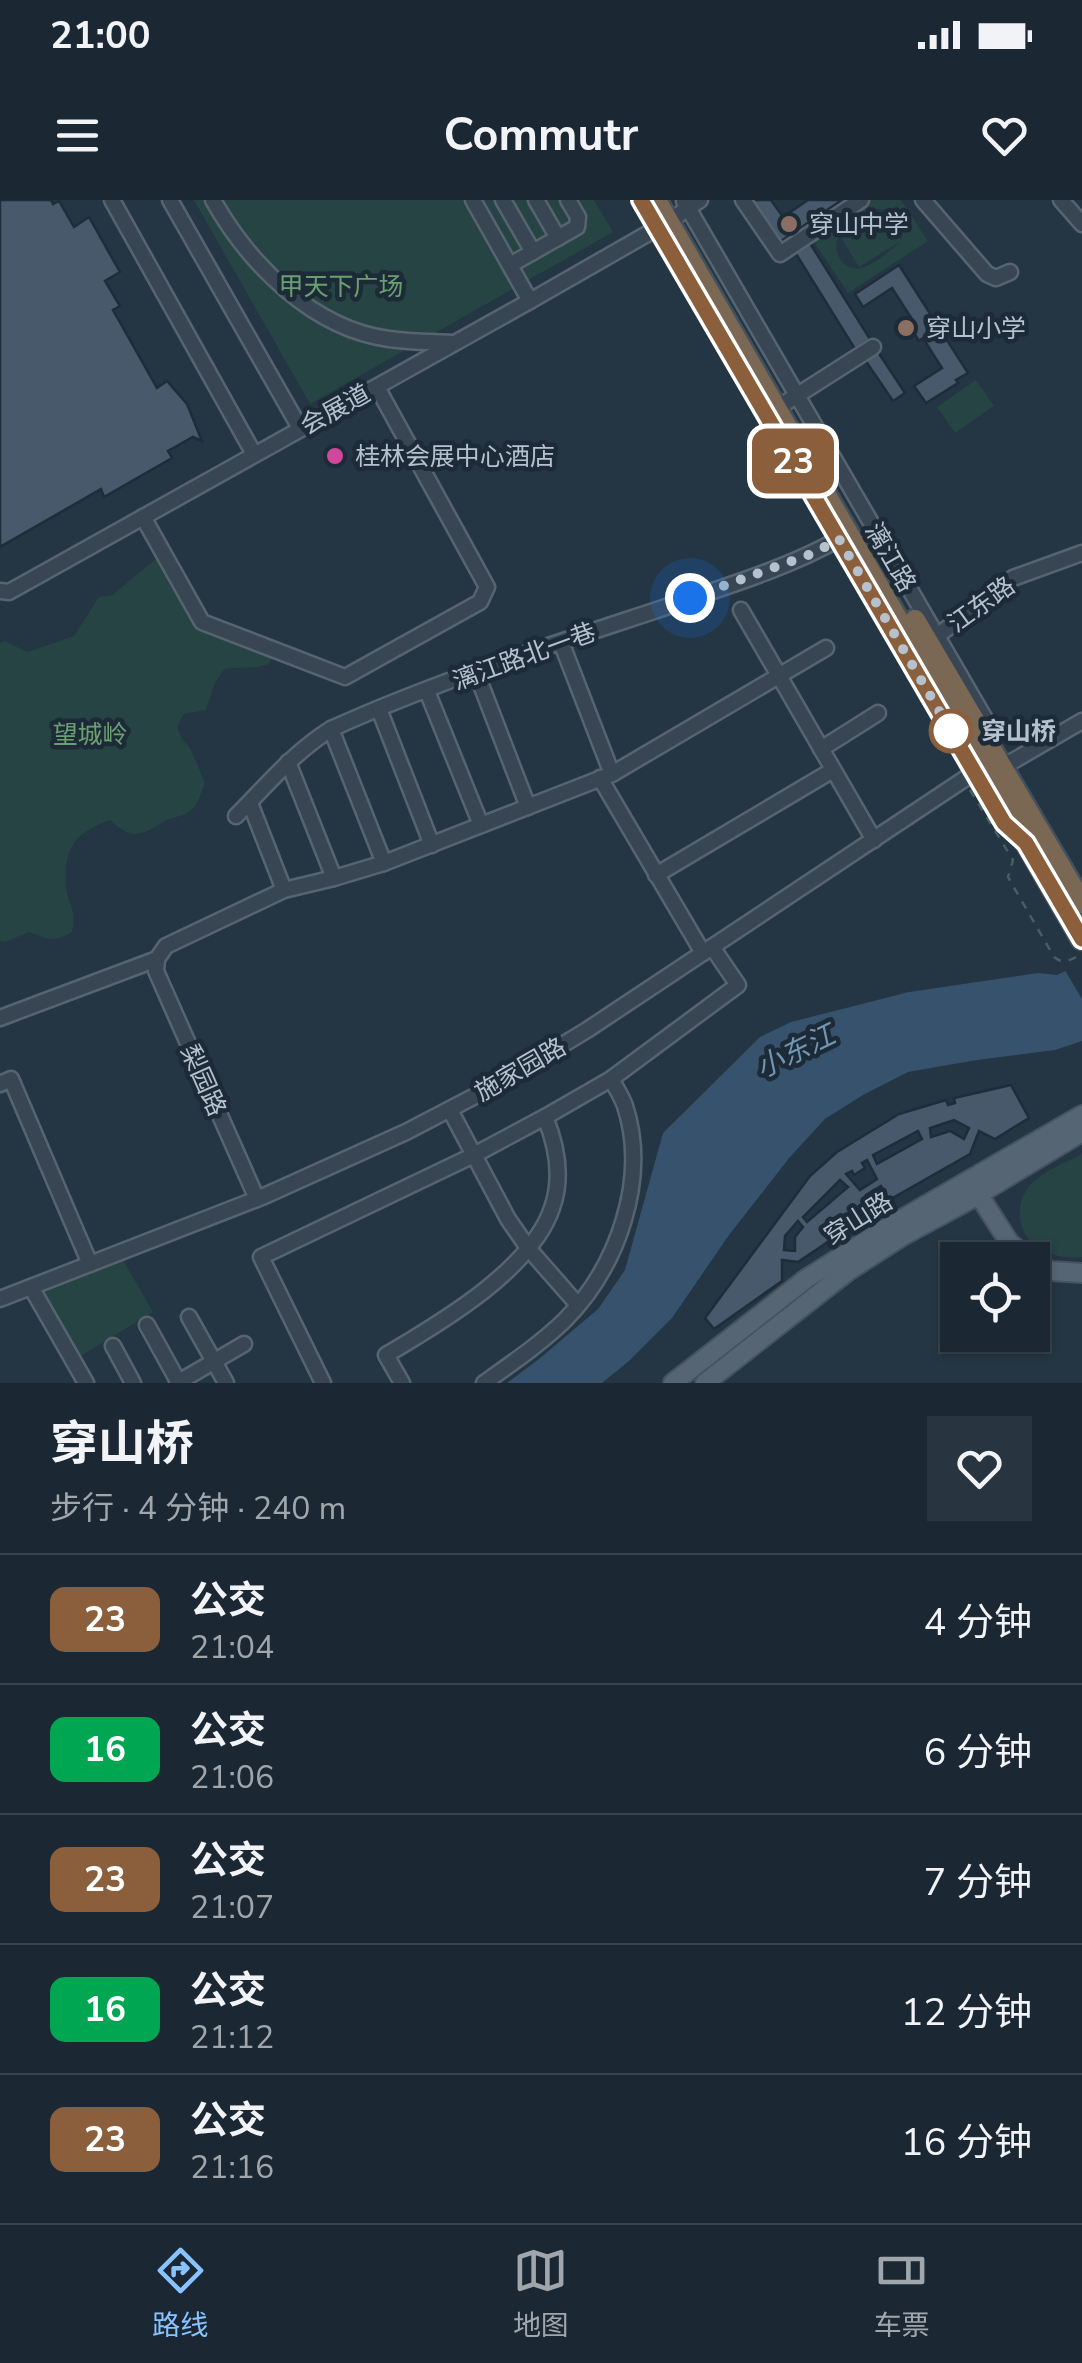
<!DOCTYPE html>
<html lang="zh">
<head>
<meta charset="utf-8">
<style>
	body { margin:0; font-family:"Nunito Sans","Noto Sans SC",sans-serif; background:#28343f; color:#f1f3f6; height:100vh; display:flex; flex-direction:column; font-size:38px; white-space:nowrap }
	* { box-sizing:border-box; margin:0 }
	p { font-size:32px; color:#a0a6ac }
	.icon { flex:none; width:55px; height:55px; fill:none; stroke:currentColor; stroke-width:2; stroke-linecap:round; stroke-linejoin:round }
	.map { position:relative; height:1183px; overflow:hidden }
	.sheet { display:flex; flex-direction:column; background:#1b2833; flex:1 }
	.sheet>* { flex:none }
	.badge { padding:0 20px; border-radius:15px; font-size:35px; line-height:65px }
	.fabs { position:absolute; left:940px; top:1042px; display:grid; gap:20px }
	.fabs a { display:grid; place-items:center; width:110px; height:110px; border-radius:0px; background:#1b2833; box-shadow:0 2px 8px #0004,0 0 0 2px #39444e; font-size:50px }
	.you { position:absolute; width:50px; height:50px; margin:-25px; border:8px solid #fff; border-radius:50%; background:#1a73e8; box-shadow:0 0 0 15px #1a73e833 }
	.map>.badge { position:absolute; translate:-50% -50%; box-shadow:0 0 0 5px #fff }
	.round { display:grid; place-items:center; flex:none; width:105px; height:105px; border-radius:0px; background:#28343f }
	.overview { display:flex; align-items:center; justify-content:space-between; height:170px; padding:0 50px }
	h1 { font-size:48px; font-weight:700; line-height:75px }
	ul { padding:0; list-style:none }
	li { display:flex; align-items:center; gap:30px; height:130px; padding:0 50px; border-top:2px solid #39444e }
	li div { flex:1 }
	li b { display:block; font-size:38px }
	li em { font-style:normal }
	li .badge { min-width:110px; font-weight:700; text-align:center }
	.status { display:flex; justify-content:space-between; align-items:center; height:70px; padding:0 50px; background:#1b2833; direction:ltr }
	.status svg { height:28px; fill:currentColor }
	header { display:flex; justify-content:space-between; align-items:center; height:130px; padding:0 50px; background:#1b2833; font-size:45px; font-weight:700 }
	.tab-bar { display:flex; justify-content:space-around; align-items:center; height:140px; border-top:2px solid #39444e; background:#1b2833; font-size:28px; color:#a0a6ac }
	.tab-bar a { display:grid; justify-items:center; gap:5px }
	.tab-bar .current { color:#88c3ff }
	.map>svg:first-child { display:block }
	.green { fill:#264444; fill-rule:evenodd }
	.water { fill:#36526c }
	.pier { fill:#243544 }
	.building { fill:#47596a; stroke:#1f2d3a; stroke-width:2.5; fill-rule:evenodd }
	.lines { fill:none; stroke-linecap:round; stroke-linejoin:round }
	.minor-casing { stroke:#566470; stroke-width:19 }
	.major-casing { stroke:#45525f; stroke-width:22 }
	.highway-casing { stroke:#43515d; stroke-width:25 }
	.path { stroke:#446060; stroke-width:2.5; stroke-dasharray:8 8; stroke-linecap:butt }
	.minor { stroke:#384653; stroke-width:14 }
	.major { stroke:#566573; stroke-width:18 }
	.highway { stroke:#7a6754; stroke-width:20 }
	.line-casing { stroke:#fff; stroke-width:22 }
	.line { stroke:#8b5e3c; stroke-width:15 }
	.walk { stroke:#b5c1cd; stroke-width:10; stroke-dasharray:0 18 }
	.education-dot { fill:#8d6e63; stroke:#1d2b38; stroke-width:4 }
	.hotel-dot { fill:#d1479c; stroke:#1d2b38; stroke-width:4 }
	.stop-dot { fill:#fff; stroke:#8b5e3c; stroke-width:5 }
	.labels { text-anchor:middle; stroke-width:9; stroke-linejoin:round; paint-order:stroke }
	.poi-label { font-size:25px; fill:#b5c1cd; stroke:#1d2b38; text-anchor:start }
	.park-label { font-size:25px; fill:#6aa071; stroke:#1d2b38 }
	.street-label { font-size:25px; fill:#b5c1cd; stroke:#1d2b38 }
	.stop-label { font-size:25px; font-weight:bold; fill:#b5c1cd; stroke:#1d2b38; text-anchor:start }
	.water-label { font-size:28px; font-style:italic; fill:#7295b3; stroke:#1d2b38 }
</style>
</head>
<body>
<div class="status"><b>21:00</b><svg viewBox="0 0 49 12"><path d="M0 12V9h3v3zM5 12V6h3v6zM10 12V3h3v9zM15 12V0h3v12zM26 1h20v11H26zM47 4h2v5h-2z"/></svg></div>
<header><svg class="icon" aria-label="menu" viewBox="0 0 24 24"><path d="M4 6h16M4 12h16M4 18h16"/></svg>Commutr<svg class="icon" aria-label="heart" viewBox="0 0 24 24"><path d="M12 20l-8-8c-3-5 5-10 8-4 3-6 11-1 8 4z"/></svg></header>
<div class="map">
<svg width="1082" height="1183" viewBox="0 0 1082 1183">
	<rect width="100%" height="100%" fill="#243544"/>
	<g class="green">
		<polygon points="194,0 594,0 613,32 310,204"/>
		<path d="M871,0h30l27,41 -80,52 -36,-54zM877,9c19,0 30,12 24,31l-20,-30 -41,26 19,31 42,-26c-9,9 -27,24 -40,27 -21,4 -33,-24 -18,-37 9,-9 23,-15 34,-22z"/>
		<polygon points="976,180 994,206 955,233 937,207"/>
		<path d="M156,359l40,69 76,28 -2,7c-14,7 -29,3 -46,6l-10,16 -8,25 -22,4 -7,12 5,13 8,9 15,35c-3,8 -7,22 -15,28 -6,5 -16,6 -23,9 -26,14 -32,23 -57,0 -34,12 -47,28 -44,66 2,22 11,19 6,46 -18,11 -25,7 -43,0l-24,10 -5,-1v-298l5,-2 22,11 47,-16 25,-39 13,-2z"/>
		<path d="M1082,954v103c-27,3 -57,-7 -62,-38 -1,-11 1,-22 8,-31 11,-15 37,-25 54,-34z"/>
		<polygon points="123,1060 153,1112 77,1158 39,1093"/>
	</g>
	<polygon class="water" points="1082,763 1082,841 1055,850 977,860 908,872 863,895 825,919 790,957 729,1035 672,1118 629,1161 602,1183 507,1183 539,1159 598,1109 625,1070 663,933 760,837 791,822 909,792 1038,773 1057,775"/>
	<polygon class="pier" points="1082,758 1082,799 1063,767"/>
	<g class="building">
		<polygon points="0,0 51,0 53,4 59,1 74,27 89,17 120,72 105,81 120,106 113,110 157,188 167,181 187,204 202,241 193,237 168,251 172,258 104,297 101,289 0,347"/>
		<polygon points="750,0 771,0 783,17 808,0 842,0 778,43"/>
		<polygon points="808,40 870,139 855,149 793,49"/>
		<polygon points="899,65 968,173 956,180 958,183 926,203 914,186 942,168 923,138 919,141 907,122 912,119 892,88 863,107 855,94"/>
		<polygon points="878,152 905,193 893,201 865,160"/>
		<path d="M1011,885l18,33 -34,21 -16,-8 -9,23 -81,46 -8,-14 -15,9 12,13 -80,54 -16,-2v21l-68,48 -9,-11 105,-142 27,-24 62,-38 47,-14 2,5 7,-2 -1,-5zM954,920l15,8 -5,11 -14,-8 -19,6 -1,-9zM918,931l4,8 -45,25 -4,-9zM867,960l10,19 -17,11 -14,-16 6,-3 2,4 11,-7 -3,-5zM840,980l8,7 -41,35 -4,-5zM798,1021l5,6 -8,10v14l-11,-1 1,-14z"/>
	</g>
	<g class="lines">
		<defs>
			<g id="minor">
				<polyline points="112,0 254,254"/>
				<polyline points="170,0 300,228"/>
				<path d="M213,0c36,64 100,129 176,139 21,3 42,3 62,4"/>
				<polyline points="473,0 530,101"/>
				<polyline points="503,0 533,52"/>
				<polyline points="536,0 558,38"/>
				<polyline points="641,0 963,553"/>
				<polyline points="743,0 780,54 861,0"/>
				<polyline points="923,0 987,74 996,78 1010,72"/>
				<polyline points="1061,0 1082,24"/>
				<polyline points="684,1 995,536"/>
				<polyline points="510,65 577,27 578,17 568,0"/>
				<polyline points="771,212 873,147"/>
				<polyline points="143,317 202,422 345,477 480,402 487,387 377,187"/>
				<polyline points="0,391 9,392 530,101 668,22 700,0"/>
				<polyline points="741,410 874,640"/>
				<polyline points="937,436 1013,378 1082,353"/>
				<polyline points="561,442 612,574"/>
				<polyline points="476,472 528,607"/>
				<polyline points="427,491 481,625"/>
				<polyline points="379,509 432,645"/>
				<polyline points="331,529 384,663"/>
				<polyline points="821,549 878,513"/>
				<polyline points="288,562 334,678"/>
				<polyline points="600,578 703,753"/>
				<polyline points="250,603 284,690"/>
				<path d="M236,616c31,-31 57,-63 95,-87 104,-47 214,-82 323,-118 62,-22 128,-40 185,-72"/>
				<polyline points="656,675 833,570"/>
				<polyline points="157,759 156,771 257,999"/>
				<polyline points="0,818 157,759 166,746 284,690 334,678 384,663 612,574 826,448"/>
				<polyline points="0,884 11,879 90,1064"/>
				<polyline points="450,910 508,1019 528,1048 578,1105"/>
				<polyline points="31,1087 86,1183"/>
				<polyline points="0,1099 262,997 406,932 498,884 587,830 975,572 1001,568 1082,521"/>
				<polyline points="189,1117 226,1183"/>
				<polyline points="147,1125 179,1183"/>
				<polyline points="113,1146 133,1183"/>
				<polyline points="177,1183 244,1144"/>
				<polyline points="323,1183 261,1057 474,955 545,917 611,879 738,785 712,747"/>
				<path d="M402,1183l-16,-28c54,-32 145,-85 166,-147 11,-31 5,-62 -7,-91"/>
				<path d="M484,1183c27,-19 56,-39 80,-62 53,-53 85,-141 61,-215 -3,-9 -9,-18 -14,-27"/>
			</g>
			<g id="major">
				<polyline points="973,986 1009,1042 1029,1060"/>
				<polyline points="1032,1062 1051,1071 1082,1073"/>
				<polyline points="673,1183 806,1079 883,1030 1082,915"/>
				<polyline points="705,1183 848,1071 904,1035 969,1000 1082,932"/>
			</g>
			<g id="highway">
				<polyline points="656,0 1082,739"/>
				<polyline points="915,420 1082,703"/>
			</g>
		</defs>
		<use href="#minor" class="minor-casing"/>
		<use href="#major" class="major-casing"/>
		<use href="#highway" class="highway-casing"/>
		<path class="path" d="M970,590l43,70 -5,17 46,80c10,8 16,3 26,-2"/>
		<use href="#minor" class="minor"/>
		<use href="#major" class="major"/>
		<use href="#highway" class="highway"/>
	</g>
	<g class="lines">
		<defs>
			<polyline id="line" points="641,0 1004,623 1026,643 1082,739"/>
		</defs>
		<use href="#line" class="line-casing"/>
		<use href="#line" class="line"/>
		<polyline class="walk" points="690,398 814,353 839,339 956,540 951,531"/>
	</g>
	<g class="education-dot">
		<circle cx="789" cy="24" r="10"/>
		<circle cx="906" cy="128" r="10"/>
	</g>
	<circle class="hotel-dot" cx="335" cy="256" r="10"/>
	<circle class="stop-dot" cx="951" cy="531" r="20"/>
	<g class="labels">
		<g class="poi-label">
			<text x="809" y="33">穿山中学</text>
			<text x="926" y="137">穿山小学</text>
			<text x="355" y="265">桂林会展中心酒店</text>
		</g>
		<g class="park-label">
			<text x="341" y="95">甲天下广场</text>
			<text x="90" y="543">望城岭</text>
		</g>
		<g class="street-label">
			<text transform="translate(335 209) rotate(-29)" y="9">会展道</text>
			<text transform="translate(891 357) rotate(60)" y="9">漓江路</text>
			<text transform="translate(981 404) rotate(-36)" y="9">江东路</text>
			<text transform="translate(524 456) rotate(-20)" y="9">漓江路北一巷</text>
			<text transform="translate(520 869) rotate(-30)" y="9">施家园路</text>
			<text transform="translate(204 880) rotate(66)" y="9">梨园路</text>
			<text transform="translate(858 1018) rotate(-32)" y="9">穿山路</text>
		</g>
		<g class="stop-label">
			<text x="981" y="540">穿山桥</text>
		</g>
		<g class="water-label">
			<text transform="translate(795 851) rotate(-26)" y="10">小东江</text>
		</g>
	</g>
</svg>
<div class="fabs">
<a><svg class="icon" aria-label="locate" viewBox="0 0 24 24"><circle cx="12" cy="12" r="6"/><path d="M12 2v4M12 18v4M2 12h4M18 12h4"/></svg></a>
</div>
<div class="you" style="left:690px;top:398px"></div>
<b class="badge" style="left:793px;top:261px;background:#8b5e3c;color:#fff">23</b>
</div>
<section class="sheet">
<div class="overview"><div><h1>穿山桥</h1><p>步行 · 4 分钟 · 240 m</p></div><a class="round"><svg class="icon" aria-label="heart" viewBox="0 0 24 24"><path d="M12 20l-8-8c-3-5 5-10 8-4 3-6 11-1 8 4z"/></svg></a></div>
<ul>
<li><span class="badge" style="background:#8b5e3c;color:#fff">23</span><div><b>公交</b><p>21:04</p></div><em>4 分钟</em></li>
<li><span class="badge" style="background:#00a651;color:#fff">16</span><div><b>公交</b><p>21:06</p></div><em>6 分钟</em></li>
<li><span class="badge" style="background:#8b5e3c;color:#fff">23</span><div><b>公交</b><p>21:07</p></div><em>7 分钟</em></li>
<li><span class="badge" style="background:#00a651;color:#fff">16</span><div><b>公交</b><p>21:12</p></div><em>12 分钟</em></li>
<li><span class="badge" style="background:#8b5e3c;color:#fff">23</span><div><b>公交</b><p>21:16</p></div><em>16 分钟</em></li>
</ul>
</section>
<nav class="tab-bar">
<a class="current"><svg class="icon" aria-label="directions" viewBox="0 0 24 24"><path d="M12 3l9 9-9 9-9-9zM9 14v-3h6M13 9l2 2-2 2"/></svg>路线</a>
<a><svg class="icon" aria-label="map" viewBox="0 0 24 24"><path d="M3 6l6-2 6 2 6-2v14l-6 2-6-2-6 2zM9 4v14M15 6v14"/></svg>地图</a>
<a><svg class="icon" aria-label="tickets" viewBox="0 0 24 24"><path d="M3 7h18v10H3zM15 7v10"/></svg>车票</a>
</nav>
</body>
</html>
